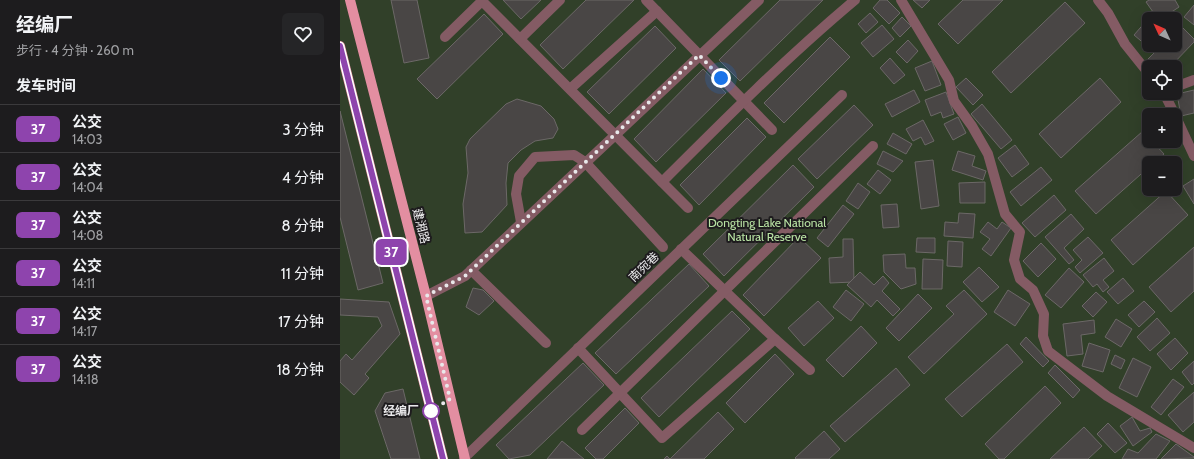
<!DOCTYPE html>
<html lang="zh">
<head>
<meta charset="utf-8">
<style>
	body { margin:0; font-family:Cabin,"Noto Sans SC",sans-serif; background:#252527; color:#f1f3f6; height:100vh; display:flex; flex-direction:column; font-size:15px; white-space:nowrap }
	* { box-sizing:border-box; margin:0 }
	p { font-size:13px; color:#a0a1a4 }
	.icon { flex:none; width:22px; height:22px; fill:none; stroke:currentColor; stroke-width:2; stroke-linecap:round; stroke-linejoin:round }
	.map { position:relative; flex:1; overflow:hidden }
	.panel { display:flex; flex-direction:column; background:#1d1c1e; width:340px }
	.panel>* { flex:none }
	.badge { padding:0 8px; border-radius:6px; font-size:14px; line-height:26px }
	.needle { width:26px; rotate:314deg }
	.buttons { position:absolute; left:802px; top:12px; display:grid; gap:8px }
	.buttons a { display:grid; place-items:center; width:40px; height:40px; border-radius:6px; background:#1d1c1e; box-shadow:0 4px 16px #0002,0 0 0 1px #3b3a3c; font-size:20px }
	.you { position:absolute; width:20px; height:20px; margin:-10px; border:3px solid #fff; border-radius:50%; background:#1a73e8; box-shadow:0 0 0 6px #1a73e833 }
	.map>.badge { position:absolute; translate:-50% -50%; box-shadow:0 0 0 2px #fff }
	h2 { padding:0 16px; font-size:15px; line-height:36px }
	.round { display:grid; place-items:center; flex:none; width:42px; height:42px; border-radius:6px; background:#252527 }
	.overview { display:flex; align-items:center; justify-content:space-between; height:68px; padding:0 16px }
	h1 { font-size:19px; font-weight:700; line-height:30px }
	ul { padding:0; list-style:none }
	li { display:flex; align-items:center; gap:12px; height:48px; padding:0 16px; border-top:1px solid #3b3a3c }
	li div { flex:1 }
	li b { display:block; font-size:15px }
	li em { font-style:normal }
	li .badge { min-width:44px; font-weight:700; text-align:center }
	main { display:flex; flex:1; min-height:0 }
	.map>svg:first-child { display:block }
	.green { fill:#314029; fill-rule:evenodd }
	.building { fill:#494645; stroke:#6c6867 }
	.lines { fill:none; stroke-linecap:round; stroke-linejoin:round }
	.minor { stroke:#845b64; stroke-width:10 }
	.primary { stroke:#e38ea1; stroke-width:10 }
	.line-casing { stroke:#fff; stroke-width:9 }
	.line { stroke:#8e44ad; stroke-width:6 }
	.walk { stroke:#e9e8ea; stroke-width:4; stroke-dasharray:0 7.2 }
	.stop-dot { fill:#fff; stroke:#8e44ad; stroke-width:2 }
	.labels { text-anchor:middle; stroke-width:4; stroke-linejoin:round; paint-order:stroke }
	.park-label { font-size:12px; fill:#b9e3a4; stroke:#1e1c1e }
	.street-label { font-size:12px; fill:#e9e8ea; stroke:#1e1c1e }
	.stop-label { font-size:12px; font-weight:bold; fill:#e9e8ea; stroke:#1e1c1e; text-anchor:end }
</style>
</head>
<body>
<main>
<section class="panel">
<div class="overview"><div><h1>经编厂</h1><p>步行 · 4 分钟 · 260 m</p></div><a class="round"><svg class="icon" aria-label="heart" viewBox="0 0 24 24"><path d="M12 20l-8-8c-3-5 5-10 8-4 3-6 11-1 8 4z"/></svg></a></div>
<h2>发车时间</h2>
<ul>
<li><span class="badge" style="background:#8e44ad;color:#fff">37</span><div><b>公交</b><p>14:03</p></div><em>3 分钟</em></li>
<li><span class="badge" style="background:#8e44ad;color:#fff">37</span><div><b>公交</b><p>14:04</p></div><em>4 分钟</em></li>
<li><span class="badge" style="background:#8e44ad;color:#fff">37</span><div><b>公交</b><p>14:08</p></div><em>8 分钟</em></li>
<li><span class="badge" style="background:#8e44ad;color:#fff">37</span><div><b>公交</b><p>14:11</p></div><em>11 分钟</em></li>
<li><span class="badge" style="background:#8e44ad;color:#fff">37</span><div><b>公交</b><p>14:17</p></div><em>17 分钟</em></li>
<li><span class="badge" style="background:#8e44ad;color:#fff">37</span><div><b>公交</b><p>14:18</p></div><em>18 分钟</em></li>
</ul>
</section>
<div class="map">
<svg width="854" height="459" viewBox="0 0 854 459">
	<rect width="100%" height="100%" fill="#272628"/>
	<path class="green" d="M0,0h854v459h-854zM809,19h26v26h-26zM809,67h26v26h-26zM809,115h26v26h-26zM809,163h26v26h-26z"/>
	<g class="building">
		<polygon points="51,0 77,0 89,58 64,63"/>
		<polygon points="163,0 201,0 181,19"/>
		<polygon points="246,0 294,0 223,69 200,45"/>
		<polygon points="440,0 483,0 400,81 379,60"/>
		<polygon points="540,0 547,0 560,13 549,24 533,8"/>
		<polygon points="573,0 590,0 582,8"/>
		<polygon points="623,0 663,0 618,44 598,24"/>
		<polygon points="809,0 835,0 839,7 821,19 818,19 806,2"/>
		<polygon points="725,2 745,23 671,93 652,72"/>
		<polygon points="854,5 854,25 844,17"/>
		<polygon points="530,13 538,22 526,33 518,24"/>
		<polygon points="144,14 163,34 97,99 77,79"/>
		<polygon points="562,17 571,26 560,37 552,28"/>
		<polygon points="807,20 809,22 809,44 807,46 794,35"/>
		<polygon points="835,20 854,39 854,42 830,67 816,67 808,59 822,45 835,45"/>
		<polygon points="542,25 554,39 533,57 521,43"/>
		<polygon points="315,26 336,48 269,114 247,92"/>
		<polygon points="490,37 510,57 444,123 424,103"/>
		<polygon points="568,40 578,51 567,63 556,52"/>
		<polygon points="550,58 565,75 554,84 540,68"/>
		<polygon points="592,61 601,85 585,91 575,68"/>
		<polygon points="363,69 386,93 316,162 294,139"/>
		<polygon points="626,78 643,95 633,105 616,87"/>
		<polygon points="760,78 781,102 721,158 699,134"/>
		<polygon points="574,90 580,102 552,117 545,104"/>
		<polygon points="854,90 854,113 841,116 837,94"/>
		<polygon points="606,92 614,114 603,118 601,112 591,116 585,100"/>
		<polygon points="177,99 201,106 214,119 218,129 213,138 195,141 181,150 168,163 166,183 167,205 142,232 125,233 123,204 128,173 126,147 130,139 166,104"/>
		<polygon points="642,104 672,140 661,149 631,114"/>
		<polygon points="514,105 533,125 477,179 458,159"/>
		<polygon points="0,111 43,283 18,290 0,217"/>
		<polygon points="618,117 626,133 613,140 604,124"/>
		<polygon points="407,118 426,137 359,205 340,185"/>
		<polygon points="583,120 594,141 585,145 581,137 573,141 566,129"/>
		<polygon points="803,131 809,137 809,141 812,141 824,154 814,163 809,163 809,167 756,214 735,191"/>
		<polygon points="553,133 572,144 566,154 547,144"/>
		<polygon points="675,145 689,164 672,177 658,158"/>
		<polygon points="543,151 563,161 553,172 537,164"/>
		<polygon points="618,151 635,156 632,166 646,171 643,180 612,170"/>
		<polygon points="593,160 599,206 581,209 575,162"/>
		<polygon points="453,165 474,187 384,276 363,254"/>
		<polygon points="701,167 712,180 681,206 670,192"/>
		<polygon points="538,170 551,180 540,194 527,184"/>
		<polygon points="854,179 854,204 843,186"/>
		<polygon points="645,182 645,203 620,203 619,183"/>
		<polygon points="518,183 530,192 518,209 506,201"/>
		<polygon points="826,191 848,215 793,265 771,240"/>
		<polygon points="714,195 726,210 695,237 682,223"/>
		<polygon points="557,204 559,227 543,228 541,205"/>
		<polygon points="503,205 514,214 488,247 477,238"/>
		<polygon points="619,213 635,214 633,238 604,236 605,222 618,223"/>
		<polygon points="731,214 744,229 724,248 734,260 729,264 705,237"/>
		<polygon points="648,222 657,229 662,222 671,228 651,256 642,249 650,239 640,232"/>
		<polygon points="459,237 481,258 424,316 403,295"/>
		<polygon points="748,237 763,253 740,273 735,267 742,260 733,250"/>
		<polygon points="577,238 595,238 595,253 576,252"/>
		<polygon points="503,239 513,239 514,282 490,283 489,258 503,257"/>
		<polygon points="608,241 623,242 622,267 607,266"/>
		<polygon points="701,243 716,259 698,277 683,261"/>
		<polygon points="854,247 854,291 831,312 809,287"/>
		<polygon points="565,254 566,268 575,268 576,284 561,289 544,272 543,255"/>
		<polygon points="764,258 774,271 763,280 769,287 763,292 757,284 753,287 743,275"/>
		<polygon points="583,259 603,260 602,289 582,289"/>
		<polygon points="349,264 369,286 276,374 255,353"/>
		<polygon points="639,267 659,287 642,302 623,282"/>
		<polygon points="729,268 744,282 721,308 705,295"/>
		<polygon points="520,272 534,285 543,276 549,283 542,291 560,309 553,316 537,300 531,307 507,285"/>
		<polygon points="783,278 794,291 778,304 767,292"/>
		<polygon points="133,288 143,290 154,301 139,315 126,307"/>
		<polygon points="506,290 524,304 511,321 493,307"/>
		<polygon points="624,290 647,314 584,374 568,357 614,314 606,306"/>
		<polygon points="668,290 690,304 675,326 654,312"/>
		<polygon points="756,292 767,302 753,317 742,306"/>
		<polygon points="578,294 592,308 559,341 546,328"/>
		<polygon points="0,299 49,302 60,334 25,374 29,378 14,395 0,382 0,361 6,354 12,360 42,326 38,317 0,315"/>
		<polygon points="478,301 494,318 464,346 448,328"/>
		<polygon points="804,301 815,312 799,327 788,315"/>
		<polygon points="392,311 410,329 319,417 301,398"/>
		<polygon points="817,318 830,333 810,351 797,337"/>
		<polygon points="776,319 792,329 781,347 765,337"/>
		<polygon points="754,320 755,333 741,335 743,354 727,356 723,324"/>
		<polygon points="521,326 537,343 503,377 486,360"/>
		<polygon points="686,337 709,361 703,367 680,344"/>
		<polygon points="835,338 848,353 831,370 817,354"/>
		<polygon points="749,343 770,350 763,372 742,366"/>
		<polygon points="667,344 683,362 622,417 605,399"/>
		<polygon points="435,354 454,374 405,423 386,403"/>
		<polygon points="775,355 785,360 781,369 771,364"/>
		<polygon points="793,358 811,367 797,397 779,388"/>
		<polygon points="854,361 854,383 852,385 842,372"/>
		<polygon points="243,363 264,385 190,455 169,459 156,445"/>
		<polygon points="715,365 740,390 733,398 708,373"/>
		<polygon points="556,368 570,385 505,442 490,426"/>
		<polygon points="833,379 844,387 821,415 811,407"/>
		<polygon points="705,386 721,403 664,459 659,459 645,444"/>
		<polygon points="63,389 80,459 51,459 35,411 45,393"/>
		<polygon points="854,392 854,422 843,432 828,415"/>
		<polygon points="285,408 299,423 263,459 256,459 245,448"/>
		<polygon points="378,412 394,429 364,459 324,459 327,456 330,459"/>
		<polygon points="792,417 800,431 810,428 812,432 793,446 780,426"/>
		<polygon points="768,423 787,443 775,453 757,434"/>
		<polygon points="744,427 762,446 748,459 710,459"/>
		<polygon points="484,431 500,449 489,459 456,459 455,458"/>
		<polygon points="816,434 830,441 816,459 782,459 788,449 798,453"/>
		<polygon points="222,441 244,459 207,459"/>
		<polygon points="836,444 854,457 854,458 821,459"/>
	</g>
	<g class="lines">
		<g class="minor">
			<polyline points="306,0 432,130"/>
			<polyline points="561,0 609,80 614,101 632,126 648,154 665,214 680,232 674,260 680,279 693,290 704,314 703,336 708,351 767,396 854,448"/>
			<polyline points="758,0 768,13 785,44 809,74"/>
			<path d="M105,37l37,-36 180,181c63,-63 125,-125 193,-182"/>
			<polyline points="180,39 220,0"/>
			<polyline points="835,87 854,80"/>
			<polyline points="230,89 317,11"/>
			<polyline points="824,93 835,115"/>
			<polyline points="835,115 854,156"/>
			<polyline points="322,182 348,208"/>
			<polyline points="181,222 176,194 179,176 195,157 234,155 245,162 323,247"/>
			<polyline points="341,249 435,339"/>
			<polyline points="131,270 206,343"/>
			<polyline points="86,296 125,276 419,0"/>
			<polyline points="238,348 322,438 435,339 470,370"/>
			<polyline points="242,430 533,146"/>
			<polyline points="124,458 502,95"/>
		</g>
		<g class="primary">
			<polyline points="10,0 86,296 125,459"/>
			<polyline points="0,46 103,459"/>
		</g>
	</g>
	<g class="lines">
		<defs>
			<polyline id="line" points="0,46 103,459"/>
		</defs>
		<use href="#line" class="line-casing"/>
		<use href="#line" class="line"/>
		<polyline class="walk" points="91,411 110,399 86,296 125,276 359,55 381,78"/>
	</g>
	<circle class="stop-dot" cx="91" cy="411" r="8"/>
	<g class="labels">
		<g class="park-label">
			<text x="427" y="227">Dongting Lake National<tspan x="427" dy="14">Natural Reserve</tspan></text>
		</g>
		<g class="street-label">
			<text transform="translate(81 226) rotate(76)" y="4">建湘路</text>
			<text transform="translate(304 267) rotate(-44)" y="4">南宛巷</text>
		</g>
		<g class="stop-label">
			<text x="79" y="415">经编厂</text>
		</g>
	</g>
</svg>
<div class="buttons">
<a><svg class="needle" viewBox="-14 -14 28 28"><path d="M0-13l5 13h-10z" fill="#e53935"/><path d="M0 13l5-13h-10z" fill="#a0a1a4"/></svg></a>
<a><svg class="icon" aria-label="locate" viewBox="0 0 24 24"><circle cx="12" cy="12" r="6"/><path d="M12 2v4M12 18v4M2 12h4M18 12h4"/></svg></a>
<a>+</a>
<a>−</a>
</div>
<div class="you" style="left:381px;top:78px"></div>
<b class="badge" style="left:51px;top:252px;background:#8e44ad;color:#fff">37</b>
</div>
</main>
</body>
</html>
